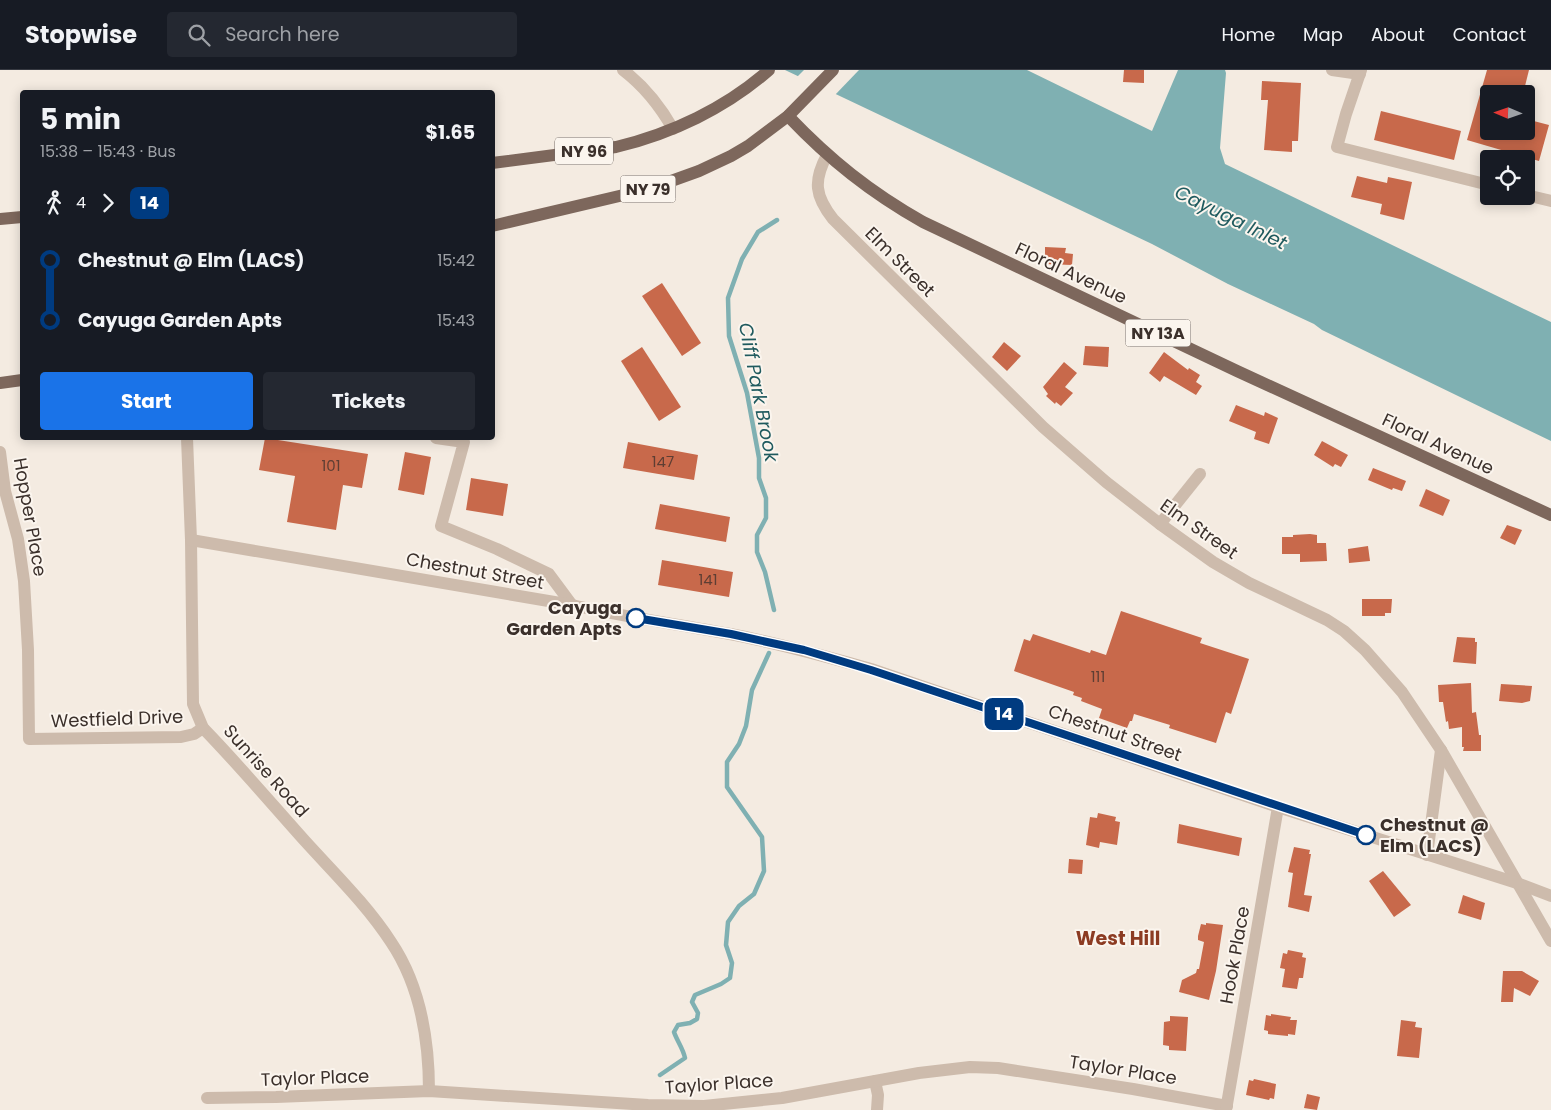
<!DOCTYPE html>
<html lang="en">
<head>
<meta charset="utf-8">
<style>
	body { margin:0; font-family:Poppins,sans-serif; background:#242831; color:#f1f3f6; height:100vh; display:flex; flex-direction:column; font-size:19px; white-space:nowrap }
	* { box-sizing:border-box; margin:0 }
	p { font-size:16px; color:#9ea1a6 }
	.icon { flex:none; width:28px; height:28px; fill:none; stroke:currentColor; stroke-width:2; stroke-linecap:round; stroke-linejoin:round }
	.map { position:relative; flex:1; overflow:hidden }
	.details { position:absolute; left:20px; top:20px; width:475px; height:350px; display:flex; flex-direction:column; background:#171b24; border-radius:5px; box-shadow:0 2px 12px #0003 }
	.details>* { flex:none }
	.badge { padding:0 10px; border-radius:8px; font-size:18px; line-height:32px }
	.needle { width:32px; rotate:272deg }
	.fabs { position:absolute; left:1480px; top:15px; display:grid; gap:10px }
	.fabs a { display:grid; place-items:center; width:55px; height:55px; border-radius:5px; background:#171b24; box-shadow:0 2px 12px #0003; font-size:25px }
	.map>.badge { position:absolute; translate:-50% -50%; box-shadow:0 0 0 2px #fff }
	.legs { display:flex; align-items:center; gap:8px; height:55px; padding:0 20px; font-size:16px }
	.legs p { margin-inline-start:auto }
	.summary { display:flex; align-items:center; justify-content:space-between; height:85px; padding:0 20px }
	h1 { font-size:28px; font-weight:700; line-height:38px }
	.action { display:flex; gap:10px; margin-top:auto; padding:10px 20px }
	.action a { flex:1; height:58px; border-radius:5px; background:#1a73e8; color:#fff; font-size:20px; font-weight:700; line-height:58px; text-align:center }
	.action a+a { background:#242831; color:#f1f3f6 }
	ul { padding:0 20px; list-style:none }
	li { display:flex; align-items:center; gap:18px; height:60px; font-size:19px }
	li i { display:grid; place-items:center; width:8px; height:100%; margin:0 6px; background:currentColor }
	li i::after { content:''; width:12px; height:12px; margin:-6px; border:4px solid; border-radius:50%; background:#171b24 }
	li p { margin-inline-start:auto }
	li:first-child i { background:linear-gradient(#0000 50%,currentColor 0) }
	li:last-child i { background:linear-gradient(currentColor 50%,#0000 0) }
	header { display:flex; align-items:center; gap:30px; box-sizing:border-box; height:70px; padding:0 25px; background:#171b24; border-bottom:1px solid #363941 }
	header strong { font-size:24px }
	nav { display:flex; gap:28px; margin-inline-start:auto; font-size:18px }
	.search { width:350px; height:45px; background:#242831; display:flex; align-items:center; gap:12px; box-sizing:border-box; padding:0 18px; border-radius:5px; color:#9ea1a6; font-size:19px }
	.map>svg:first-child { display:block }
	.water { fill:#7fb0b2 }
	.pier { fill:#f4ebe1 }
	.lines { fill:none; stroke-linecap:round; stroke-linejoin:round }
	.stream { stroke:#7fb0b2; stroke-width:4.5 }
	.building { fill:#c8694b }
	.minor { stroke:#cdbbac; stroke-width:12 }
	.major { stroke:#7d675c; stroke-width:12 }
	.line-1-casing { stroke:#fff; stroke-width:11 }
	.line-1 { stroke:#003b80; stroke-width:8 }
	.stop-1-dot { fill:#fff; stroke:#003b80; stroke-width:2.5 }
	.labels { text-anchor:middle; stroke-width:4; stroke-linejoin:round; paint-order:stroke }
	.number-label { font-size:15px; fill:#5e3e33 }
	.shield { fill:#fbf5ee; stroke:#756b66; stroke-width:1 }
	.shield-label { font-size:16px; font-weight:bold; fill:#3b302b }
	.street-label { font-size:18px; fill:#3b302b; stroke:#fbf5ee }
	.stop-label { font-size:18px; font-weight:bold; fill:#3b302b; stroke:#fbf5ee; text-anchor:end }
	.water-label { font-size:19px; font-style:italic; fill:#1f5a5e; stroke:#fbf5ee }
	.neighbourhood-label { font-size:19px; font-weight:bold; fill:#8c3b22; stroke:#fbf5ee }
</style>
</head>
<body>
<header>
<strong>Stopwise</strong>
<div class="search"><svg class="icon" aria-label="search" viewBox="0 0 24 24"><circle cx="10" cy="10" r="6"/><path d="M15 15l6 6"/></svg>Search here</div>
<nav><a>Home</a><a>Map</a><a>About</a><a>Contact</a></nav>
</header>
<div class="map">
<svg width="1551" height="1040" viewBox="0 0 1551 1040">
	<rect width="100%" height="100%" fill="#f4ebe1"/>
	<polygon class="water" points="785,0 1027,0 1152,61 1178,0 1225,0 1226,3 1220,78 1225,94 1551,252 1551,371 1322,260 1314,254 1228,214 1152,174"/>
	<polygon class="pier" points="804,0 859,0 834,26 796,8"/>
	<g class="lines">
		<g class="stream">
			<polyline points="774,540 765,502 757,482 757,465 766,448 766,428 759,408 759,388 747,323 729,266 728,228 742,189 758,162 777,150"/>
			<path d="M660,1005l25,-17c-2,-10 -8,-17 -11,-26l4,-7 12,-2 7,-4 1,-6 -6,-11 3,-7 26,-11 9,-6 2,-15 -6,-18 2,-23 11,-16 15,-12 10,-23 -2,-34 -35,-50v-25l12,-18 7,-18 6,-36 17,-37"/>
		</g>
	</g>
	<g class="building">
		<polygon points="1124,0 1144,0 1144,13 1123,12"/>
		<polygon points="1487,0 1529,0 1523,24 1489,24 1489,61 1526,61 1526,49 1549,55 1539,91 1467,70"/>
		<polygon points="1262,11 1301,13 1298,71 1292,71 1292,82 1264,80 1268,30 1261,30"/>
		<polygon points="1381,41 1461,61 1454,90 1374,70"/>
		<polygon points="1357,106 1387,113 1388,107 1412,112 1404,150 1380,144 1382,134 1351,127"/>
		<polygon points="1045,177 1066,178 1065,183 1073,184 1072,195 1045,194"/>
		<polygon points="662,213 701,273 682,286 642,226"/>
		<polygon points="1004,272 1021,286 1007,301 992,287"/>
		<polygon points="1085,276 1109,277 1108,297 1083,295"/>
		<polygon points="642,277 681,337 659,351 621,291"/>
		<polygon points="1164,282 1188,300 1189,298 1200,305 1196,312 1202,316 1196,325 1164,306 1160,312 1149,303"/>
		<polygon points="1064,292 1077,303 1065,317 1073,323 1061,336 1056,332 1055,334 1046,326 1048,324 1043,317"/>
		<polygon points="1236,335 1264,346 1265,342 1278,348 1269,374 1254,369 1256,362 1229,351"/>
		<polygon points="265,368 368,384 362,418 343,415 336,460 287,452 295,406 259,400"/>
		<polygon points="1322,371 1348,385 1341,397 1335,394 1333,397 1314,385"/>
		<polygon points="628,372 698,385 694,410 623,398"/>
		<polygon points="405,382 431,387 424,425 398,420"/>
		<polygon points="1373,398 1406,411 1402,421 1393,418 1392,420 1368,410"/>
		<polygon points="471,408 508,414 503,446 466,440"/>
		<polygon points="1426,419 1450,430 1443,446 1419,436"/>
		<polygon points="660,434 730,447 726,472 655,459"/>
		<polygon points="1507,455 1522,460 1515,475 1500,468"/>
		<polygon points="1310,464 1317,465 1317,473 1326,473 1327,491 1300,492 1300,484 1282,484 1282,467 1293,467 1293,465"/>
		<polygon points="1368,476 1370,491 1349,493 1348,479"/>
		<polygon points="662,490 733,502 729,527 658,515"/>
		<polygon points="1362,529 1392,529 1391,543 1385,543 1385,546 1362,546"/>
		<polygon points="1121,541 1202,568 1200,573 1249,589 1231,644 1226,642 1216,673 1169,658 1170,655 1134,644 1132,651 1130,651 1127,658 1099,648 1102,639 1081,631 1082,628 1073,625 1074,622 1014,601 1024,569 1030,571 1033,564 1090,583 1091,580 1106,585"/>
		<polygon points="1457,567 1475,568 1475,572 1477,572 1476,594 1453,592"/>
		<polygon points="1471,613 1472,643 1476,642 1479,665 1481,665 1481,681 1463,681 1464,677 1462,677 1462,657 1449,659 1448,651 1446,652 1443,632 1439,632 1438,615"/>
		<polygon points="1501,614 1532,616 1530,631 1522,633 1499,631"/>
		<polygon points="1098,743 1116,747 1115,751 1120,752 1117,775 1100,772 1099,778 1086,775 1090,747 1097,748"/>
		<polygon points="1179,754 1242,768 1239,786 1177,773"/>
		<polygon points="1294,777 1310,780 1309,784 1311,784 1304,825 1312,826 1309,842 1288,837 1293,803 1288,802"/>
		<polygon points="1069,789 1083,790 1082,804 1068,803"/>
		<polygon points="1383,801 1411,835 1394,847 1369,811"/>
		<polygon points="1463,825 1485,833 1481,850 1458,843"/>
		<polygon points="1206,853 1223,855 1216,901 1209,930 1179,922 1182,910 1196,903 1197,899 1199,899 1204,872 1198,870 1198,866 1201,854 1206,855"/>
		<polygon points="1288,880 1303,883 1302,887 1306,888 1303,908 1299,908 1297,919 1282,917 1285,899 1280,898 1283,883 1287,884"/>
		<polygon points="1503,901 1522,901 1539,911 1530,926 1514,918 1513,932 1501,932"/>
		<polygon points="1271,944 1291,947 1290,950 1297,950 1295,965 1288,964 1288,966 1268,964 1268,961 1264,960 1266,945 1271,946"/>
		<polygon points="1170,946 1188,947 1186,981 1169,980 1169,976 1163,975 1164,952 1170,951"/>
		<polygon points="1401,950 1416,952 1415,957 1422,958 1419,988 1397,986"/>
		<polygon points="1254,1009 1276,1014 1274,1029 1270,1028 1269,1030 1246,1025 1249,1010 1253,1011"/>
		<polygon points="1307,1024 1320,1027 1317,1040 1304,1038"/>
	</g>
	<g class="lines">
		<g class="minor">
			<path d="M623,0c21,16 37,36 50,59"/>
			<polyline points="1332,0 1360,4"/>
			<polyline points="1361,0 1346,44 1337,77 1489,115"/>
			<path d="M827,85c-14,26 -12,41 6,64l210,208 63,55 54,42 53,38 36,21 78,37 17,11 21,19 37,42 39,58 110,191"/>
			<polyline points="1526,125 1551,131"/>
			<path d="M187,368l4,102 2,164 10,24c35,36 68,75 102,113 29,32 62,64 86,101 29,43 38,98 38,149"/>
			<polyline points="436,368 464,372 441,456 497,479 549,504 572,535"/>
			<polyline points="0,382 5,421 18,469 24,511 28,580 29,669 181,667 194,664 203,658"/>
			<polyline points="1160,454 1200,404"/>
			<path d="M191,470l381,65c52,12 105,19 158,29 48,9 94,22 141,35l407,138 239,76 34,13"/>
			<polyline points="1427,785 1441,680"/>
			<polyline points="875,1011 878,1025 877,1040"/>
			<polyline points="207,1028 276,1027 429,1021 648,1035 704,1036 782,1028 919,1003 970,997 998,998 1133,1019 1227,1036"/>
			<polyline points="1226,1040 1278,737"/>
		</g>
		<g class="major">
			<path d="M788,46c42,44 82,76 135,106l314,149 314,144"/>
			<path d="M492,93l124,-16c55,-13 110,-39 153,-77"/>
			<polyline points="0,149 22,147"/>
			<polyline points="492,156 649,119 699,101 731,86 748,76 788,46 833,0"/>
			<polyline points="0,313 22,310"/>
		</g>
	</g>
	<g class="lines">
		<defs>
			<polyline id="line-1" points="636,548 731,564 804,580 871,600 1366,765"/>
		</defs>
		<use href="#line-1" class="line-1-casing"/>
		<use href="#line-1" class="line-1"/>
	</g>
	<g class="stop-1-dot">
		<circle cx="636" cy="548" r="9"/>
		<circle cx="1366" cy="765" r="9"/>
	</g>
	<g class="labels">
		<g class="number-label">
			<text x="663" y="397">147</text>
			<text x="331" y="401">101</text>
			<text x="708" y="515">141</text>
			<text x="1098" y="612">111</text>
		</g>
		<g class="shield">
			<rect x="555" y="67.5" width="58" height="27" rx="4"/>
			<rect x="620.5" y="105.5" width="55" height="27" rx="4"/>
			<rect x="1125.5" y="249.5" width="65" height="27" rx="4"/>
		</g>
		<g class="shield-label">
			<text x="584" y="87">NY 96</text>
			<text x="648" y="125">NY 79</text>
			<text x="1158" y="269">NY 13A</text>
		</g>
		<g class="street-label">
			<text transform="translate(900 192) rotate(45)" y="6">Elm Street</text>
			<text transform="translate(1071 203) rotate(25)" y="6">Floral Avenue</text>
			<text transform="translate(1438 374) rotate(25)" y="6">Floral Avenue</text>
			<text transform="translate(30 447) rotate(80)" y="6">Hopper Place</text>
			<text transform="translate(1199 459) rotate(35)" y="6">Elm Street</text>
			<text transform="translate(475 501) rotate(10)" y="6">Chestnut Street</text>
			<text transform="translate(117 649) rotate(-2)" y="6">Westfield Drive</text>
			<text transform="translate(1115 663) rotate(19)" y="6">Chestnut Street</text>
			<text transform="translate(266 701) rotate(48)" y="6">Sunrise Road</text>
			<text transform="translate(1235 885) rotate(-80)" y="6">Hook Place</text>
			<text transform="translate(1123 1000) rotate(9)" y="6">Taylor Place</text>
			<text transform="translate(315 1008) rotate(-2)" y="6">Taylor Place</text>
			<text transform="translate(719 1014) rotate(-4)" y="6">Taylor Place</text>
		</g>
		<g class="stop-label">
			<text x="622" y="544">Cayuga<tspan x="622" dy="21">Garden Apts</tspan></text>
			<text x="1380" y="761" text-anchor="start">Chestnut @<tspan x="1380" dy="21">Elm (LACS)</tspan></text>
		</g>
		<g class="water-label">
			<text transform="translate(1231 147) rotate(26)" y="7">Cayuga Inlet</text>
			<text transform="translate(759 322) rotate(79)" y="7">Cliff Park Brook</text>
		</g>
		<g class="neighbourhood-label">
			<text x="1118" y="875">West Hill</text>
		</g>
	</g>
</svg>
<div class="fabs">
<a><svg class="needle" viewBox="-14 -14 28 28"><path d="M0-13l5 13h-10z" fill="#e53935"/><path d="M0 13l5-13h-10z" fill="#9ea1a6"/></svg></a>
<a><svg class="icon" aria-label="locate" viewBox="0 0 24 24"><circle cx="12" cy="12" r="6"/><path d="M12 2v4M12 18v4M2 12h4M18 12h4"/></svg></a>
</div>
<b class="badge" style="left:1004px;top:644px;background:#003b80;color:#fff">14</b>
<section class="details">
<div class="summary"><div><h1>5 min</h1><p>15:38 – 15:43 · Bus</p></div><b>$1.65</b></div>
<div class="legs"><svg class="icon" aria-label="walk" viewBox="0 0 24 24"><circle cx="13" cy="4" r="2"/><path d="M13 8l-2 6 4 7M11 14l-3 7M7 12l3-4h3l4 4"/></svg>4<svg class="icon" aria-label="forward" viewBox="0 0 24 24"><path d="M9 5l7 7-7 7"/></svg><b class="badge" style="background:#003b80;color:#fff">14</b></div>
<ul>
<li><i style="color:#003b80"></i><b>Chestnut @ Elm (LACS)</b><p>15:42</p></li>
<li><i style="color:#003b80"></i><b>Cayuga Garden Apts</b><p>15:43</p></li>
</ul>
<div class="action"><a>Start</a><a>Tickets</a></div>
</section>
</div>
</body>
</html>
